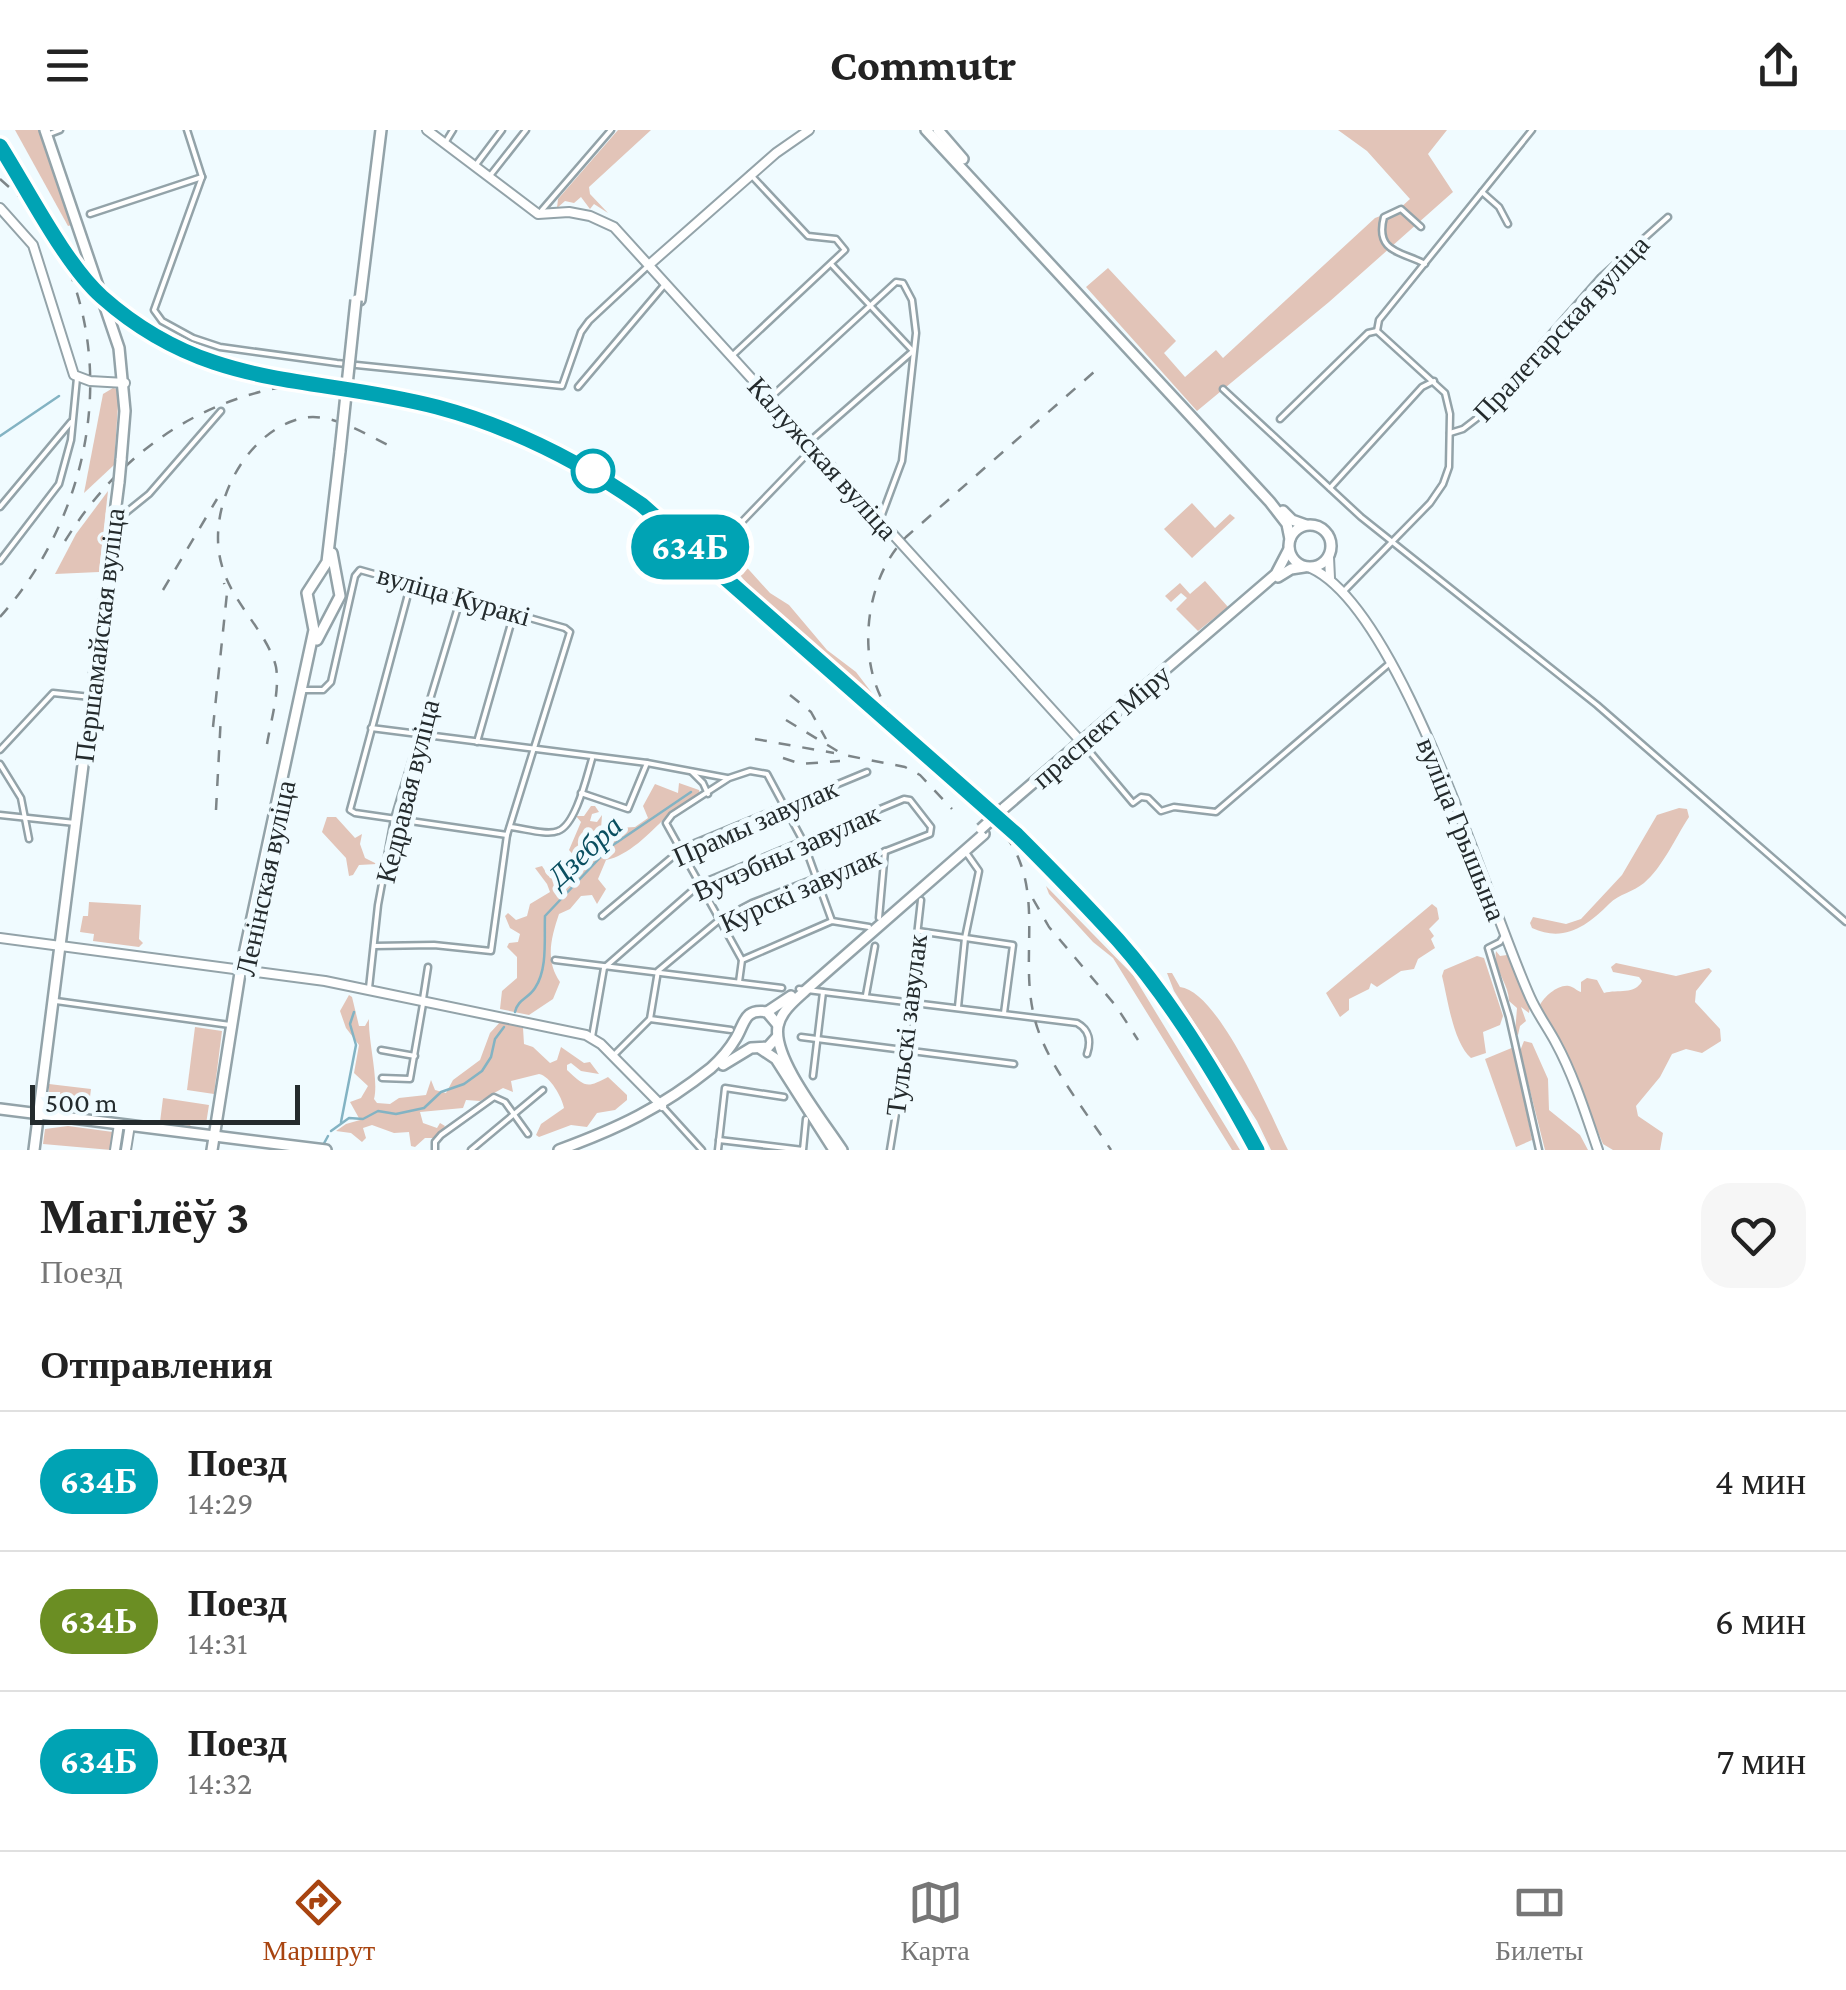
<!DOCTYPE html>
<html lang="ru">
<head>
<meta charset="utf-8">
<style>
	body { margin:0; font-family:"Crimson Pro",serif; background:#f6f6f6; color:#222; height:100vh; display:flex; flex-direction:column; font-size:38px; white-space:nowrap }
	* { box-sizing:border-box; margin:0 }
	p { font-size:32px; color:#767676 }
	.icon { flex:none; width:55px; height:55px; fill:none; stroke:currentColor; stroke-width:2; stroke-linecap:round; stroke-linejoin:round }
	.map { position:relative; height:1020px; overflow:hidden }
	.panel { display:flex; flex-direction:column; background:#fff; flex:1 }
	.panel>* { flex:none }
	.badge { padding:0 20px; border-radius:32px; font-size:35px; line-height:65px }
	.scale { position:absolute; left:30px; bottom:25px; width:270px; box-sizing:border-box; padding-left:10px; border:5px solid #242b2d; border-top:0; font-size:28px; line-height:35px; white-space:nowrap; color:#242b2d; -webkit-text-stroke:8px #f0fbff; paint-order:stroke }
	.map>.badge { position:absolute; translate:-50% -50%; box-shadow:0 0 0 5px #fff }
	h2 { padding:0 40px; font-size:38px; line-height:90px }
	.round { display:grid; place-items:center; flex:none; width:105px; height:105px; border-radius:30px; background:#f6f6f6 }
	.headline { display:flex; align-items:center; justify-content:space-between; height:170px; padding:0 40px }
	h1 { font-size:48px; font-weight:700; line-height:75px }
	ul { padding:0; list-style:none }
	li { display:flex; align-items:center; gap:30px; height:140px; padding:0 40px; border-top:2px solid #e0e0e0 }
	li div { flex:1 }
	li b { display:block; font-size:38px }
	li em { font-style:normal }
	li .badge { min-width:110px; font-weight:700; text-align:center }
	header { display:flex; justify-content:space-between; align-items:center; height:130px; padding:0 40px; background:#fff; font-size:45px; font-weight:700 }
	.tab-bar { display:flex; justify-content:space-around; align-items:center; height:140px; border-top:2px solid #e0e0e0; background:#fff; font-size:28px; color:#767676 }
	.tab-bar a { display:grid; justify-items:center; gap:5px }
	.tab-bar .active { color:#a84410 }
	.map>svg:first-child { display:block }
	.green { fill:#e2c4b8 }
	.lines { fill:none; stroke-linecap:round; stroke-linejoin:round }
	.stream { stroke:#83b3c3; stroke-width:2.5 }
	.street-casing { stroke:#93a3a9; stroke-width:9 }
	.secondary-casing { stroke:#93a3a9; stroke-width:12 }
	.primary-casing { stroke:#93a3a9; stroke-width:14 }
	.street { stroke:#fff; stroke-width:4 }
	.secondary { stroke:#fff; stroke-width:8 }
	.primary { stroke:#fff; stroke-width:9 }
	.rail { stroke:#7d8588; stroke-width:2.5; stroke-dasharray:12 12; stroke-linecap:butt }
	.primary-bridge-casing { stroke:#93a3a9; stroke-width:14; stroke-linecap:butt }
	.primary-bridge { stroke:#fff; stroke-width:9 }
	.line-casing { stroke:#fff; stroke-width:22 }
	.line { stroke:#00a3b4; stroke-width:15 }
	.stop-dot { fill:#fff; stroke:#00a3b4; stroke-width:5 }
	.labels { text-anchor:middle; stroke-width:10; stroke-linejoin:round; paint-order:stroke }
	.street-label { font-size:28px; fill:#242b2d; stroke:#f0fbff }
	.water-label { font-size:30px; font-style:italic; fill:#0a4f60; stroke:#f0fbff }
</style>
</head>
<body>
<header><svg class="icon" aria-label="menu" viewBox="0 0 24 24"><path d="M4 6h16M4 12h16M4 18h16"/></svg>Commutr<svg class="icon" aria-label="share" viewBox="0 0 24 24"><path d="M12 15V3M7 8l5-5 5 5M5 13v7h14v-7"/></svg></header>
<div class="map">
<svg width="1846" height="1020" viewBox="0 0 1846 1020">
	<rect width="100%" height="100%" fill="#f0fbff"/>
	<g class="green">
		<polygon points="15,0 40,0 72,95 68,96"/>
		<polygon points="618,0 651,0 589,57 590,64 608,83 594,74 590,79 581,67 574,73 565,71 557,78 558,69"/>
		<polygon points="1338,0 1447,0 1428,24 1453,62 1329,172 1197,281 1086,157 1108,138 1176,211 1164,223 1185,247 1216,220 1223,228 1375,88 1399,79 1410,69 1367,21"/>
		<polygon points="113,258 119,260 114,335 84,363 103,264"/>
		<polygon points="108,361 99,442 55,444 76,404"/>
		<polygon points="1192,373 1215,398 1230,384 1235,388 1192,428 1164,399"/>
		<path d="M736,430l5,1 29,32 19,12 38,45 29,22 16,21c-23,-13 -131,-107 -139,-129z"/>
		<polygon points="1205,451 1228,477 1198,501 1176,479 1187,468 1181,463 1171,472 1165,466 1180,453 1190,464"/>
		<path d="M679,653l20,7 1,5c-11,8 -25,14 -35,23 -15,15 -37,38 -59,42l-8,19 8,10 -9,15 -5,-9 -11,1 -11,13 -11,5c-8,24 -14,46 1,68l-7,17 -24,16 -29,-6 2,-18 15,-13v-21l-10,-10 2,-4 9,-1 2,-8 -10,-6 -5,-12 3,-3 8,7 11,-4 3,-12 20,-12 -3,-8 -12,-16 7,-2 8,12 15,3 13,-16v-5l-9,-10 12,-28 -5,-6h8l7,-10h4l4,6 -7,2 -2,7 7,1 5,-7 -1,14 34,-2 13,-9 -5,-12 12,-22 23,9z"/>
		<path d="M1679,678l8,1 2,8c-14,21 -26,50 -45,66 -11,9 -25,11 -35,21 -22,22 -45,39 -77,24l-2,-5 3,-6 33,7 15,-5 41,-44 35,-60z"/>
		<polygon points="327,687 336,687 355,708 362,704 360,714 365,728 377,734 359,735 353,745 349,746 346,728 322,702"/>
		<polygon points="1046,756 1133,845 1240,1020 1232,1020 1113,828 1093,812 1049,764"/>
		<polygon points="89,772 141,775 139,809 143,813 139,817 93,811 94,804 80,802 83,786 88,786"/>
		<polygon points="1432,774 1437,778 1439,789 1429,799 1434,806 1431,809 1435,818 1418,829 1414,839 1401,841 1377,857 1371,853 1369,859 1349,869 1349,880 1340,887 1326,863"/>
		<path d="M1496,821l4,5 7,-1 3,2 20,49 -1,7 -8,-6 5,14 -6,5 -2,9 -3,-2 2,-25 -8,-7c0,-17 -16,-32 -13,-50z"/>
		<path d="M1477,826l7,2 19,58 -3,9 -17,7 3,21 -15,5c-18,-16 -23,-58 -29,-82l2,-6z"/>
		<path d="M1616,833l60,13 33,-8 3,3 -16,20 -1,11 25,27 1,12 -19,12 -16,-4 -14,5 -12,23 -24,29 2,10 25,17 -3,17h-47l-10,-6 -37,-88 -26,-51c4,-8 18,-21 29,-19 5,1 8,5 12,6v-10l6,-4 10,2 7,13c14,-4 31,2 38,-12l-3,-4 -26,-5 -2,-5z"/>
		<path d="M1167,843h5l8,14c39,4 90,127 108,163h-17l-14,-29 -83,-130z"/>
		<path d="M349,865l3,2 7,29h6l4,-7c-1,22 10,61 5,80l3,4 13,1 9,-6 27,-3 5,-15 4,10 11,3 7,-13 27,-20 10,-27 11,-12 22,7 1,16 9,3 17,16 7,-3 4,-13 23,16 6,-1 9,12 -18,-3 -10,-8 -4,2v5c19,18 20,18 41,7l19,18v5l-12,10 -18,3 -10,14 -16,-2 -32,12 -3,-2 5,-11 23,-16c-2,-11 -14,-32 -25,-34l-28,7 2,11 -10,-4 -23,13 -14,-1 -3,8 -43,4 3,11 14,5 3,-5 5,3 -9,12h-11l-10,9 -4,-1 -2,-14 -15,1 -22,-8 -9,3 3,10 -4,4 -11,-9 -15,-2 10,-7 14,-4 -10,-18 11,-4 7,-12 -14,-13 5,-28 -13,-17 -6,-17z"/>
		<polygon points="195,897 222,901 214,964 187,960"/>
		<polygon points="1524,911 1532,913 1548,949 1549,980 1580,1005 1588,1020 1545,1020 1520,921"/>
		<polygon points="1514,917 1532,1010 1516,1017 1485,929"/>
		<polygon points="49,954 91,959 88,983 49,977"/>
		<polygon points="163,968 209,975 206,994 191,994 190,996 160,992"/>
		<polygon points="68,996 113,1002 111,1020 43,1014 45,999"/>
	</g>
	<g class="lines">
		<g class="stream">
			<polyline points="0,306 59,266"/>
			<path d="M515,882c3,-13 13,-13 20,-24 13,-19 9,-50 10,-72l65,-69 81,-55"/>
			<polyline points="341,992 356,915 350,894 354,882"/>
			<polyline points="331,1001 349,988 363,989 378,981 396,984 424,978 441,962 464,954 482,941 491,927 495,909 504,897"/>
			<polyline points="322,1017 328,1006"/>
		</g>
		<defs>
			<g id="street">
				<polyline points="187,0 202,47"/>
				<polyline points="47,5 60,0"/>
				<polyline points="445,13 453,0"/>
				<polyline points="475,36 502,0"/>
				<polyline points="202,47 154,180 162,191 193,208 220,217 337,233 562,256 581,202 589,191 648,136"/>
				<polyline points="489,47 526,0"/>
				<polyline points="1482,62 1499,77 1508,94"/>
				<polyline points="542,80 611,0"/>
				<polyline points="90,84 202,47"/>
				<path d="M1421,97l-20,-18 -17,8c-10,37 21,35 41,47"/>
				<polyline points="1377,201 1379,190 1532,0"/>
				<polyline points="734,224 845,120 836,109 808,106 750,44"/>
				<polyline points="578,257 666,153"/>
				<polyline points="1223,259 1361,387 1597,575 1846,792"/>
				<polyline points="771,267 896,152 903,153 912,170 916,203 902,331 880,390"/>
				<polyline points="1280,289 1368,203 1377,201"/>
				<polyline points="1450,303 1463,299 1476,289 1601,147 1668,87"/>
				<polyline points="809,312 913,221 831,134"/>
				<polyline points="1330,358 1422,257 1434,251"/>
				<polyline points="0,377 71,292"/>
				<polyline points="118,389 149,364 221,281"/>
				<polyline points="734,413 736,398 812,319"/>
				<polyline points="0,431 59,354 71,310 77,248"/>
				<polyline points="411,453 350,680 355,683 507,705"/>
				<polyline points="1342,463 1430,373 1443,354 1449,337 1450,284 1445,263 1377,201"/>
				<polyline points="304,560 323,560 331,552 355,446 360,440 565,498 570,502 507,705 491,821 434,815 374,816"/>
				<polyline points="371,598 647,633 727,648"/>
				<polyline points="477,612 514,483"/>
				<polyline points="1085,616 1133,673 1141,667 1148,668 1161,681 1174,677 1216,682 1390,533"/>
				<polyline points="0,620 53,563 91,567"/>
				<polyline points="0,634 21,668 29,709"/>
				<polyline points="692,642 703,653 708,664"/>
				<polyline points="581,663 628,679 647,633"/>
				<polyline points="0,685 75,693"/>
				<path d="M510,697c13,1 37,9 48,4 18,-6 29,-56 34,-72"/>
				<polyline points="602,786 683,718 867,642"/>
				<polyline points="879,788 885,721"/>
				<polyline points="918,801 1013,815 1004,883"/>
				<polyline points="1505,804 1500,812 1488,818 1509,887 1539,1020"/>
				<polyline points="555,830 782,858"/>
				<polyline points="742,830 666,693 672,685 729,648 750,641 767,644 803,711 832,791"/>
				<polyline points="739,852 742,830 832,791 869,797"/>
				<polyline points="369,858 378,775 394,689 461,467"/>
				<path d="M799,859l278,34c13,7 14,19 10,31"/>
				<polyline points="866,865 875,816"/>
				<polyline points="423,869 428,837"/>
				<polyline points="56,871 230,895"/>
				<polyline points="958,877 965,808 979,741 965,721"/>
				<polyline points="650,889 731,900"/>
				<polyline points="592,907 604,838 700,754 904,669 910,670 931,697 930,704 752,773 718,791 658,841 650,889 613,926"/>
				<polyline points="801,907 1014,934"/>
				<polyline points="381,920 415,926"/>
				<polyline points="813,946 823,862"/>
				<polyline points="382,948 410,949 423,874"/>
				<polyline points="662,976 702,1020"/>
				<polyline points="719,1010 803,1020 806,989"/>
				<polyline points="435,1020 435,1012 441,1005 494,967 505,972 528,1004"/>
				<polyline points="471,1020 543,960"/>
				<polyline points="718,1020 725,958 784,967"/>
				<polyline points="890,1020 899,965 921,770"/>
			</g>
			<g id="secondary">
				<polyline points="427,0 538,84 569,82 590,86 614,97 1085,616"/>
				<polyline points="0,78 33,115 74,245 90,251 125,253"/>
				<polyline points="650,134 776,23 809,0"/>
				<polyline points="1329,427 1330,448"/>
				<path d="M1311,438c91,42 176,334 219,429 7,16 18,31 26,46 18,33 30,72 42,107"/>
				<polyline points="0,808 325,851 586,905 601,914 662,976"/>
				<polyline points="115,1020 119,994"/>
				<polyline points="126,1020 130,995"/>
			</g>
			<g id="primary">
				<polyline points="45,0 119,218 125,281 121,330"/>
				<polyline points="926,0 1270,372 1287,394 1290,409"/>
				<polyline points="938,0 963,29"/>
				<polyline points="360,170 381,0"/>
				<polyline points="1283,381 1292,390 1306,395"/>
				<circle cx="1310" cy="416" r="21"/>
				<polyline points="1278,447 1291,439 1304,437"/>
				<polyline points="317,510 340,466 332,423"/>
				<polyline points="1004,678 1276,444 1289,419"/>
				<polyline points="767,882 791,866"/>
				<polyline points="761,919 776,929 834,1020"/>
				<polyline points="723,935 751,918 768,917 777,907"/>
				<polyline points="0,979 326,1020"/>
				<polyline points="34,1020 119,352"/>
				<polyline points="212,1020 240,843 314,500 307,463 327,432 340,321"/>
				<path d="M559,1020c60,-22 102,-42 152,-82 10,-9 18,-18 25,-30 9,-15 8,-30 31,-26l11,13"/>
				<path d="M842,1020c-18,-28 -70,-91 -64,-124 3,-15 17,-26 28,-36l178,-156"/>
			</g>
		</defs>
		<use href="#street" class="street-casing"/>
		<use href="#secondary" class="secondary-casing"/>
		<use href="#primary" class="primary-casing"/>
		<use href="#street" class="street"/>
		<use href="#secondary" class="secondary"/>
		<use href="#primary" class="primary"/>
		<g class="rail">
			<path d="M0,16c36,56 67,123 119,166 88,73 205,69 310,94 78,18 148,53 213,99l375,330c35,36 74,71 106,111 51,63 96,132 134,204"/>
			<polyline points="0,49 19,66"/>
			<path d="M65,411c51,-82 125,-138 222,-155"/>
			<polyline points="163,460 217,369"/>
			<path d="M0,487c84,-94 117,-235 66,-354"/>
			<polyline points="790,565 811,582 826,609"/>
			<path d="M893,587c-39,-50 -30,-136 13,-180l188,-165"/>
			<polyline points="786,590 844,625 905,637 920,645 952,679"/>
			<polyline points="213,597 227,463 224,453"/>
			<polyline points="755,609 834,623"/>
			<path d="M267,614c4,-24 13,-53 9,-77 -8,-34 -44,-64 -54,-101 -17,-56 22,-135 81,-148 28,-6 62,16 87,28"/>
			<polyline points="783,628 801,634 840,631"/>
			<polyline points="216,680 221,585"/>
			<path d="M1005,705c41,54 14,120 29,181 10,45 52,95 77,134"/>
			<polyline points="1033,769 1049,797 1116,876 1138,910"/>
		</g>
		<defs>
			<g id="primary-bridge">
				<polyline points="340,321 356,170"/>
				<polyline points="119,352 121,330"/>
				<polyline points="981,699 1004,678"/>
			</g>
		</defs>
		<use href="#primary-bridge" class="primary-bridge-casing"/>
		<use href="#primary-bridge" class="primary-bridge"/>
	</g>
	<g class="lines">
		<defs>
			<path id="line" d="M0,16c28,44 65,118 102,151 107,95 208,77 335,110 75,20 142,54 205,98l375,330c34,34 68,69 101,105 55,62 100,137 139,210"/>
		</defs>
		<use href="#line" class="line-casing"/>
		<use href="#line" class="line"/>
	</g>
	<circle class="stop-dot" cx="593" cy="341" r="20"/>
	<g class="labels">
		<g class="street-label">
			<text transform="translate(1561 198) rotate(-47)" y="10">Пралетарская вуліца</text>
			<text transform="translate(823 328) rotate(48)" y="10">Калужская вуліца</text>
			<text transform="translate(454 465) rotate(16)" y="10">вуліца Куракі</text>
			<text transform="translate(99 505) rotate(-83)" y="10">Першамайская вуліца</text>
			<text transform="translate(1101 596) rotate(-41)" y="10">праспект Міру</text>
			<text transform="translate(407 661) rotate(-76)" y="10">Кедравая вуліца</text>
			<text transform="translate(755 692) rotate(-24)" y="10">Прамы завулак</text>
			<text transform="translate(1462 699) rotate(68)" y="10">вуліца Грышына</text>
			<text transform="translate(786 722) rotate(-24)" y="10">Вучэбны завулак</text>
			<text transform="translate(265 748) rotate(-78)" y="10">Ленінская вуліца</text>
			<text transform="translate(800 759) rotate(-24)" y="10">Курскі завулак</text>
			<text transform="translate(906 895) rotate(-83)" y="10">Тульскі завулак</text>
		</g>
		<g class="water-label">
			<text transform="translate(585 721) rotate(-43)" y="10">Дзебра</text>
		</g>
	</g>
</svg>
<div class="scale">500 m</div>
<b class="badge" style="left:690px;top:417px;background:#00a3b4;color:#fff">634Б</b>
</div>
<section class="panel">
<div class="headline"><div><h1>Магілёў 3</h1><p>Поезд</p></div><a class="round"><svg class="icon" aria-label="heart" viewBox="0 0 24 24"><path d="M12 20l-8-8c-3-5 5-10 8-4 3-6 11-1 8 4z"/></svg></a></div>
<h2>Отправления</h2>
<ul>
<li><span class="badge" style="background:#00a3b4;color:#fff">634Б</span><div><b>Поезд</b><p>14:29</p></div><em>4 мин</em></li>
<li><span class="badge" style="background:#6b8e23;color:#fff">634Ь</span><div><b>Поезд</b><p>14:31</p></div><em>6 мин</em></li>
<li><span class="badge" style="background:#00a3b4;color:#fff">634Б</span><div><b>Поезд</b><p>14:32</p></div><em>7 мин</em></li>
</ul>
</section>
<nav class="tab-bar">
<a class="active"><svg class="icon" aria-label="directions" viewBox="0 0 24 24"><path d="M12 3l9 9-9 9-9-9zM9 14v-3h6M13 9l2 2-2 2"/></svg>Маршрут</a>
<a><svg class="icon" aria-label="map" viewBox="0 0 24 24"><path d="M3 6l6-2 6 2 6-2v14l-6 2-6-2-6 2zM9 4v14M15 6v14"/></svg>Карта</a>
<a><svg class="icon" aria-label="tickets" viewBox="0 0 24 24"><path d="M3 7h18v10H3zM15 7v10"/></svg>Билеты</a>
</nav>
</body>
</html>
